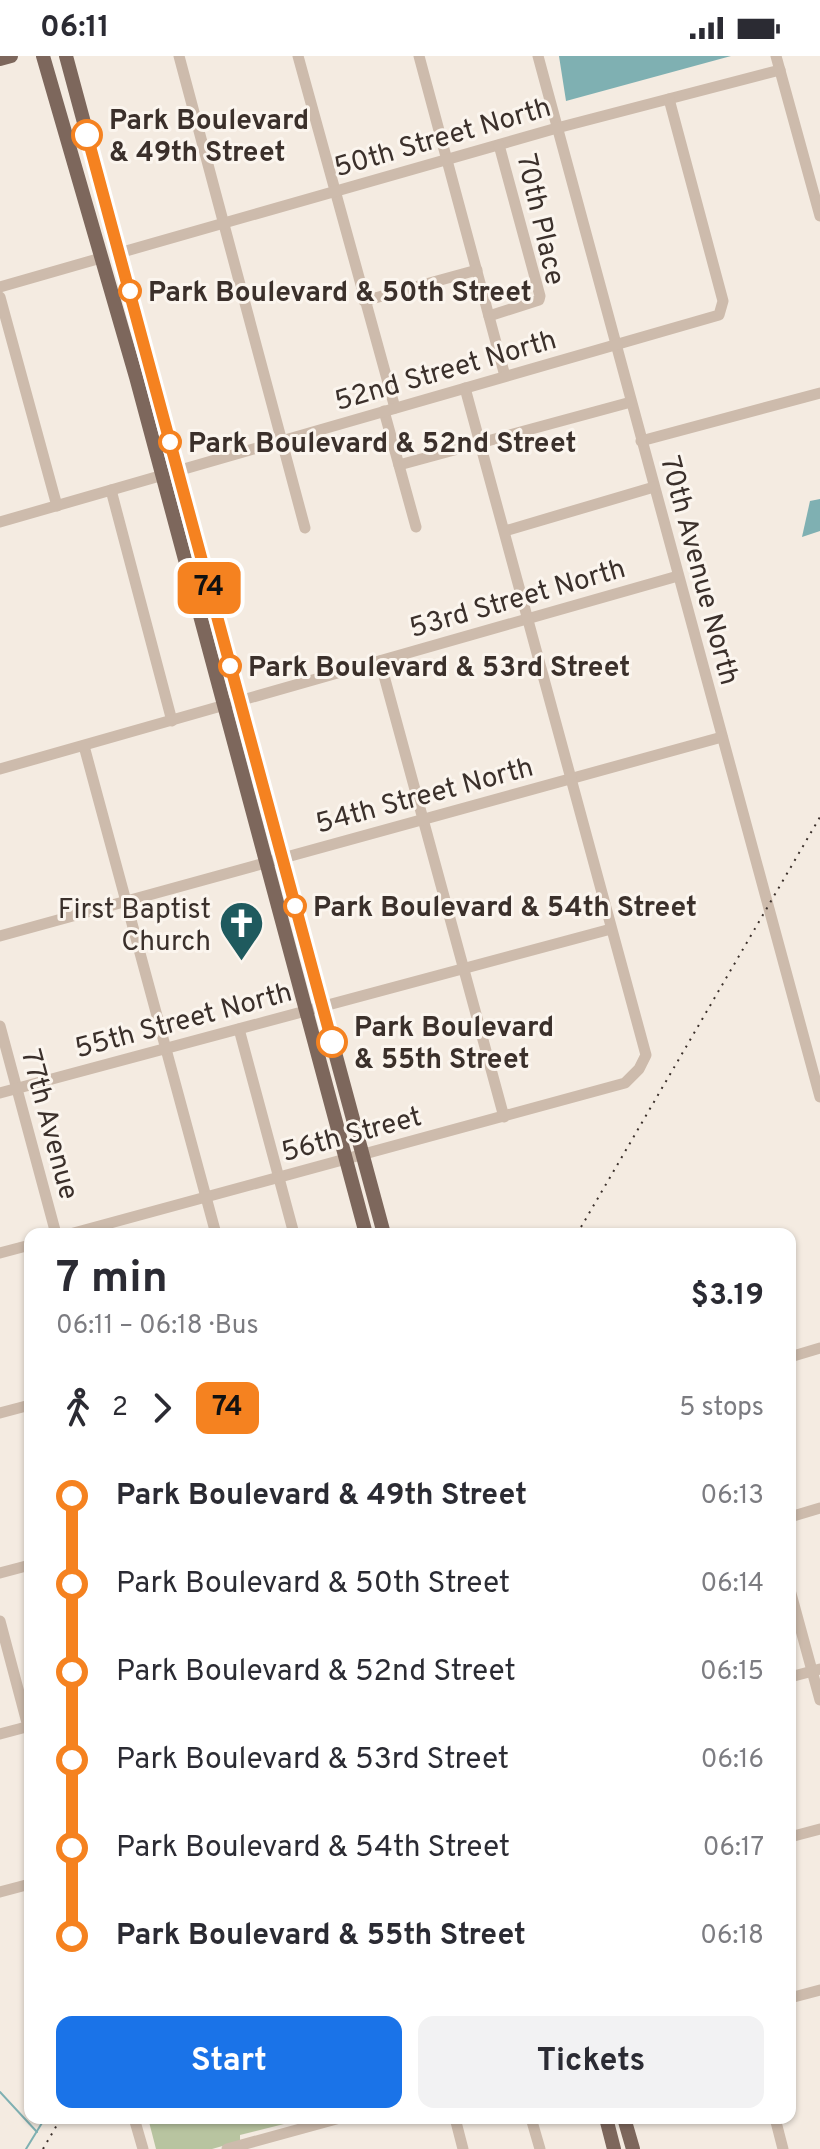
<!DOCTYPE html>
<html lang="en">
<head>
<meta charset="utf-8">
<style>
	body { margin:0; font-family:Overpass,sans-serif; background:#f2f2f3; color:#2b2b33; height:100vh; display:flex; flex-direction:column; font-size:30px; white-space:nowrap }
	* { box-sizing:border-box; margin:0 }
	p { font-size:26px; color:#7c7c81 }
	.icon { flex:none; width:44px; height:44px; fill:none; stroke:currentColor; stroke-width:2; stroke-linecap:round; stroke-linejoin:round }
	.map { position:relative; flex:1; overflow:hidden }
	.side { position:absolute; left:24px; top:1172px; width:772px; height:896px; display:flex; flex-direction:column; background:#fff; border-radius:16px; box-shadow:0 2px 6px #0004 }
	.side>* { flex:none }
	.badge { padding:0 16px; border-radius:12px; font-size:28px; line-height:52px }
	.map>.badge { position:absolute; translate:-50% -50%; box-shadow:0 0 0 4px #fff }
	.legs { display:flex; align-items:center; gap:12px; height:88px; padding:0 32px; font-size:26px }
	.legs p { margin-inline-start:auto }
	.head { display:flex; align-items:center; justify-content:space-between; height:136px; padding:0 32px }
	h1 { font-size:44px; font-weight:700; line-height:60px }
	.button { display:flex; gap:16px; margin-top:auto; padding:16px 32px }
	.button a { flex:1; height:92px; border-radius:16px; background:#1a73e8; color:#fff; font-size:32px; font-weight:700; line-height:92px; text-align:center }
	.button a+a { background:#f2f2f3; color:#2b2b33 }
	ul { padding:0 32px; list-style:none }
	li { display:flex; align-items:center; gap:28px; height:88px; font-size:30px }
	li i { display:grid; place-items:center; width:12px; height:100%; margin:0 10px; background:currentColor }
	li i::after { content:''; width:20px; height:20px; margin:-10px; border:6px solid; border-radius:50%; background:#fff }
	li p { margin-inline-start:auto }
	li:first-child i { background:linear-gradient(#0000 50%,currentColor 0) }
	li:last-child i { background:linear-gradient(currentColor 50%,#0000 0) }
	.status { display:flex; justify-content:space-between; align-items:center; height:56px; padding:0 40px; background:#fff; direction:ltr }
	.status svg { height:22px; fill:currentColor }
	.map>svg:first-child { display:block }
	.green { fill:#b8c4a0 }
	.water { fill:#7fb0b2 }
	.lines { fill:none; stroke-linecap:round; stroke-linejoin:round }
	.stream { stroke:#7fb0b2; stroke-width:2 }
	.minor { stroke:#cdbbac; stroke-width:11 }
	.major { stroke:#7d675c; stroke-width:14 }
	.rail { stroke:#3b302b; stroke-width:2; stroke-dasharray:2 6; stroke-linecap:butt }
	.line-1-casing { stroke:#fff; stroke-width:18 }
	.line-1 { stroke:#f58220; stroke-width:12 }
	.stop-1-dot { fill:#fff; stroke:#f58220; stroke-width:4 }
	.labels { text-anchor:middle; stroke-width:6; stroke-linejoin:round; paint-order:stroke }
	.stop-label { font-size:28px; font-weight:bold; fill:#3b302b; stroke:#fbf5ee; text-anchor:start }
	.street-label { font-size:28px; fill:#3b302b; stroke:#fbf5ee }
	.poi-label { font-size:28px; fill:#3b302b; stroke:#fbf5ee; text-anchor:end }
</style>
</head>
<body>
<div class="status"><b>06:11</b><svg viewBox="0 0 49 12"><path d="M0 12V9h3v3zM5 12V6h3v6zM10 12V3h3v9zM15 12V0h3v12zM26 1h20v11H26zM47 4h2v5h-2z"/></svg></div>
<div class="map">
<svg width="820" height="2093" viewBox="0 0 820 2093">
	<rect width="100%" height="100%" fill="#f4ebe1"/>
	<polygon class="green" points="148,2062 308,2062 240,2079 240,2085 212,2093 156,2093"/>
	<g class="water">
		<polygon points="559,0 731,0 566,45"/>
		<polygon points="820,443 820,475 802,481 810,445"/>
	</g>
	<g class="lines">
		<g class="stream">
			<polyline points="0,2036 37,2076"/>
			<polyline points="26,2093 45,2062"/>
		</g>
		<g class="minor">
			<polyline points="179,0 305,472"/>
			<polyline points="298,0 395,352"/>
			<polyline points="419,0 505,320"/>
			<polyline points="538,0 820,1041"/>
			<polyline points="776,0 820,160"/>
			<polyline points="119,197 557,72 780,14"/>
			<polyline points="0,231 101,202"/>
			<polyline points="0,241 57,450"/>
			<polyline points="364,245 477,214"/>
			<polyline points="489,260 539,244 540,240 499,89"/>
			<polyline points="384,355 416,471"/>
			<polyline points="641,385 820,337"/>
			<polyline points="399,409 631,346"/>
			<polyline points="111,434 172,665"/>
			<polyline points="0,466 719,259 723,245 669,43"/>
			<polyline points="505,475 654,431"/>
			<polyline points="380,605 504,1061"/>
			<polyline points="84,690 216,1178"/>
			<polyline points="0,713 678,520"/>
			<polyline points="0,880 722,681"/>
			<polyline points="0,970 56,1178"/>
			<polyline points="239,973 294,1178"/>
			<polyline points="0,1037 611,873"/>
			<polyline points="70,1178 625,1027 639,1013 646,999 465,332"/>
			<polyline points="0,1197 30,1189"/>
			<polyline points="790,1301 820,1292"/>
			<polyline points="0,1357 30,1349"/>
			<polyline points="790,1461 820,1452"/>
			<polyline points="0,1517 30,1509"/>
			<polyline points="790,1534 820,1644"/>
			<polyline points="0,1565 30,1678"/>
			<polyline points="790,1621 820,1613"/>
			<polyline points="0,1678 30,1670"/>
			<polyline points="790,1781 820,1773"/>
			<polyline points="0,1836 30,1828"/>
			<polyline points="790,1942 820,1934"/>
			<polyline points="134,2062 143,2093"/>
			<polyline points="455,2062 463,2093"/>
			<polyline points="531,2062 540,2093"/>
			<polyline points="775,2062 783,2093"/>
			<polyline points="227,2093 340,2062"/>
		</g>
		<g class="major">
			<polyline points="43,0 136,321 366,1178"/>
			<polyline points="66,0 384,1178"/>
			<polyline points="0,3 11,0"/>
			<polyline points="606,2062 614,2093"/>
			<polyline points="624,2062 633,2093"/>
		</g>
		<g class="rail">
			<polyline points="577,1178 820,761"/>
			<polyline points="43,2093 61,2062"/>
		</g>
	</g>
	<g class="lines">
		<defs>
			<polyline id="line-1" points="87,79 332,986"/>
		</defs>
		<use href="#line-1" class="line-1-casing"/>
		<use href="#line-1" class="line-1"/>
	</g>
	<defs>
		<symbol id="church-pin" viewBox="-11 -11 22 30"><path d="M0 17L-7.5 6A9.5 9.5 0 1 1 7.5 6Z" fill="#1f5a5e" stroke="#fbf5ee"/><path d="M-1.2-6h2.4v3.5h3.3v2.4h-3.3V6h-2.4V-.1h-3.3v-2.4h3.3Z" fill="#fff"/></symbol>
	</defs>
	<g fill-rule="evenodd">
		<use href="#church-pin" x="216" y="842" width="51" height="69"/>
	</g>
	<g class="stop-1-dot">
		<circle cx="87" cy="79" r="14"/>
		<circle cx="130" cy="235" r="10"/>
		<circle cx="170" cy="386" r="10"/>
		<circle cx="230" cy="610" r="10"/>
		<circle cx="295" cy="850" r="10"/>
		<circle cx="332" cy="986" r="14"/>
	</g>
	<g class="labels">
		<g class="stop-label">
			<text x="109" y="73">Park Boulevard<tspan x="109" dy="32">&amp; 49th Street</tspan></text>
			<text x="148" y="245">Park Boulevard &amp; 50th Street</text>
			<text x="188" y="396">Park Boulevard &amp; 52nd Street</text>
			<text x="248" y="620">Park Boulevard &amp; 53rd Street</text>
			<text x="313" y="860">Park Boulevard &amp; 54th Street</text>
			<text x="354" y="980">Park Boulevard<tspan x="354" dy="32">&amp; 55th Street</tspan></text>
		</g>
		<g class="street-label">
			<text transform="translate(442 80) rotate(-16)" y="10">50th Street North</text>
			<text transform="translate(542 163) rotate(77)" y="10">70th Place</text>
			<text transform="translate(445 313) rotate(-16)" y="10">52nd Street North</text>
			<text transform="translate(701 514) rotate(75)" y="10">70th Avenue North</text>
			<text transform="translate(517 541) rotate(-16)" y="10">53rd Street North</text>
			<text transform="translate(424 738) rotate(-15)" y="10">54th Street North</text>
			<text transform="translate(183 963) rotate(-15)" y="10">55th Street North</text>
			<text transform="translate(51 1068) rotate(75)" y="10">77th Avenue</text>
			<text transform="translate(351 1077) rotate(-15)" y="10">56th Street</text>
		</g>
		<g class="poi-label">
			<text x="211" y="862">First Baptist<tspan x="211" dy="32">Church</tspan></text>
		</g>
	</g>
</svg>
<b class="badge" style="left:209px;top:532px;background:#f58220;color:#111">74</b>
<section class="side">
<div class="head"><div><h1>7 min</h1><p>06:11 – 06:18 · Bus</p></div><b>$3.19</b></div>
<div class="legs"><svg class="icon" aria-label="walk" viewBox="0 0 24 24"><circle cx="13" cy="4" r="2"/><path d="M13 8l-2 6 4 7M11 14l-3 7M7 12l3-4h3l4 4"/></svg>2<svg class="icon" aria-label="forward" viewBox="0 0 24 24"><path d="M9 5l7 7-7 7"/></svg><b class="badge" style="background:#f58220;color:#111">74</b><p>5 stops</p></div>
<ul>
<li><i style="color:#f58220"></i><b>Park Boulevard &amp; 49th Street</b><p>06:13</p></li>
<li><i style="color:#f58220"></i><span>Park Boulevard &amp; 50th Street</span><p>06:14</p></li>
<li><i style="color:#f58220"></i><span>Park Boulevard &amp; 52nd Street</span><p>06:15</p></li>
<li><i style="color:#f58220"></i><span>Park Boulevard &amp; 53rd Street</span><p>06:16</p></li>
<li><i style="color:#f58220"></i><span>Park Boulevard &amp; 54th Street</span><p>06:17</p></li>
<li><i style="color:#f58220"></i><b>Park Boulevard &amp; 55th Street</b><p>06:18</p></li>
</ul>
<div class="button"><a>Start</a><a>Tickets</a></div>
</section>
</div>
</body>
</html>
